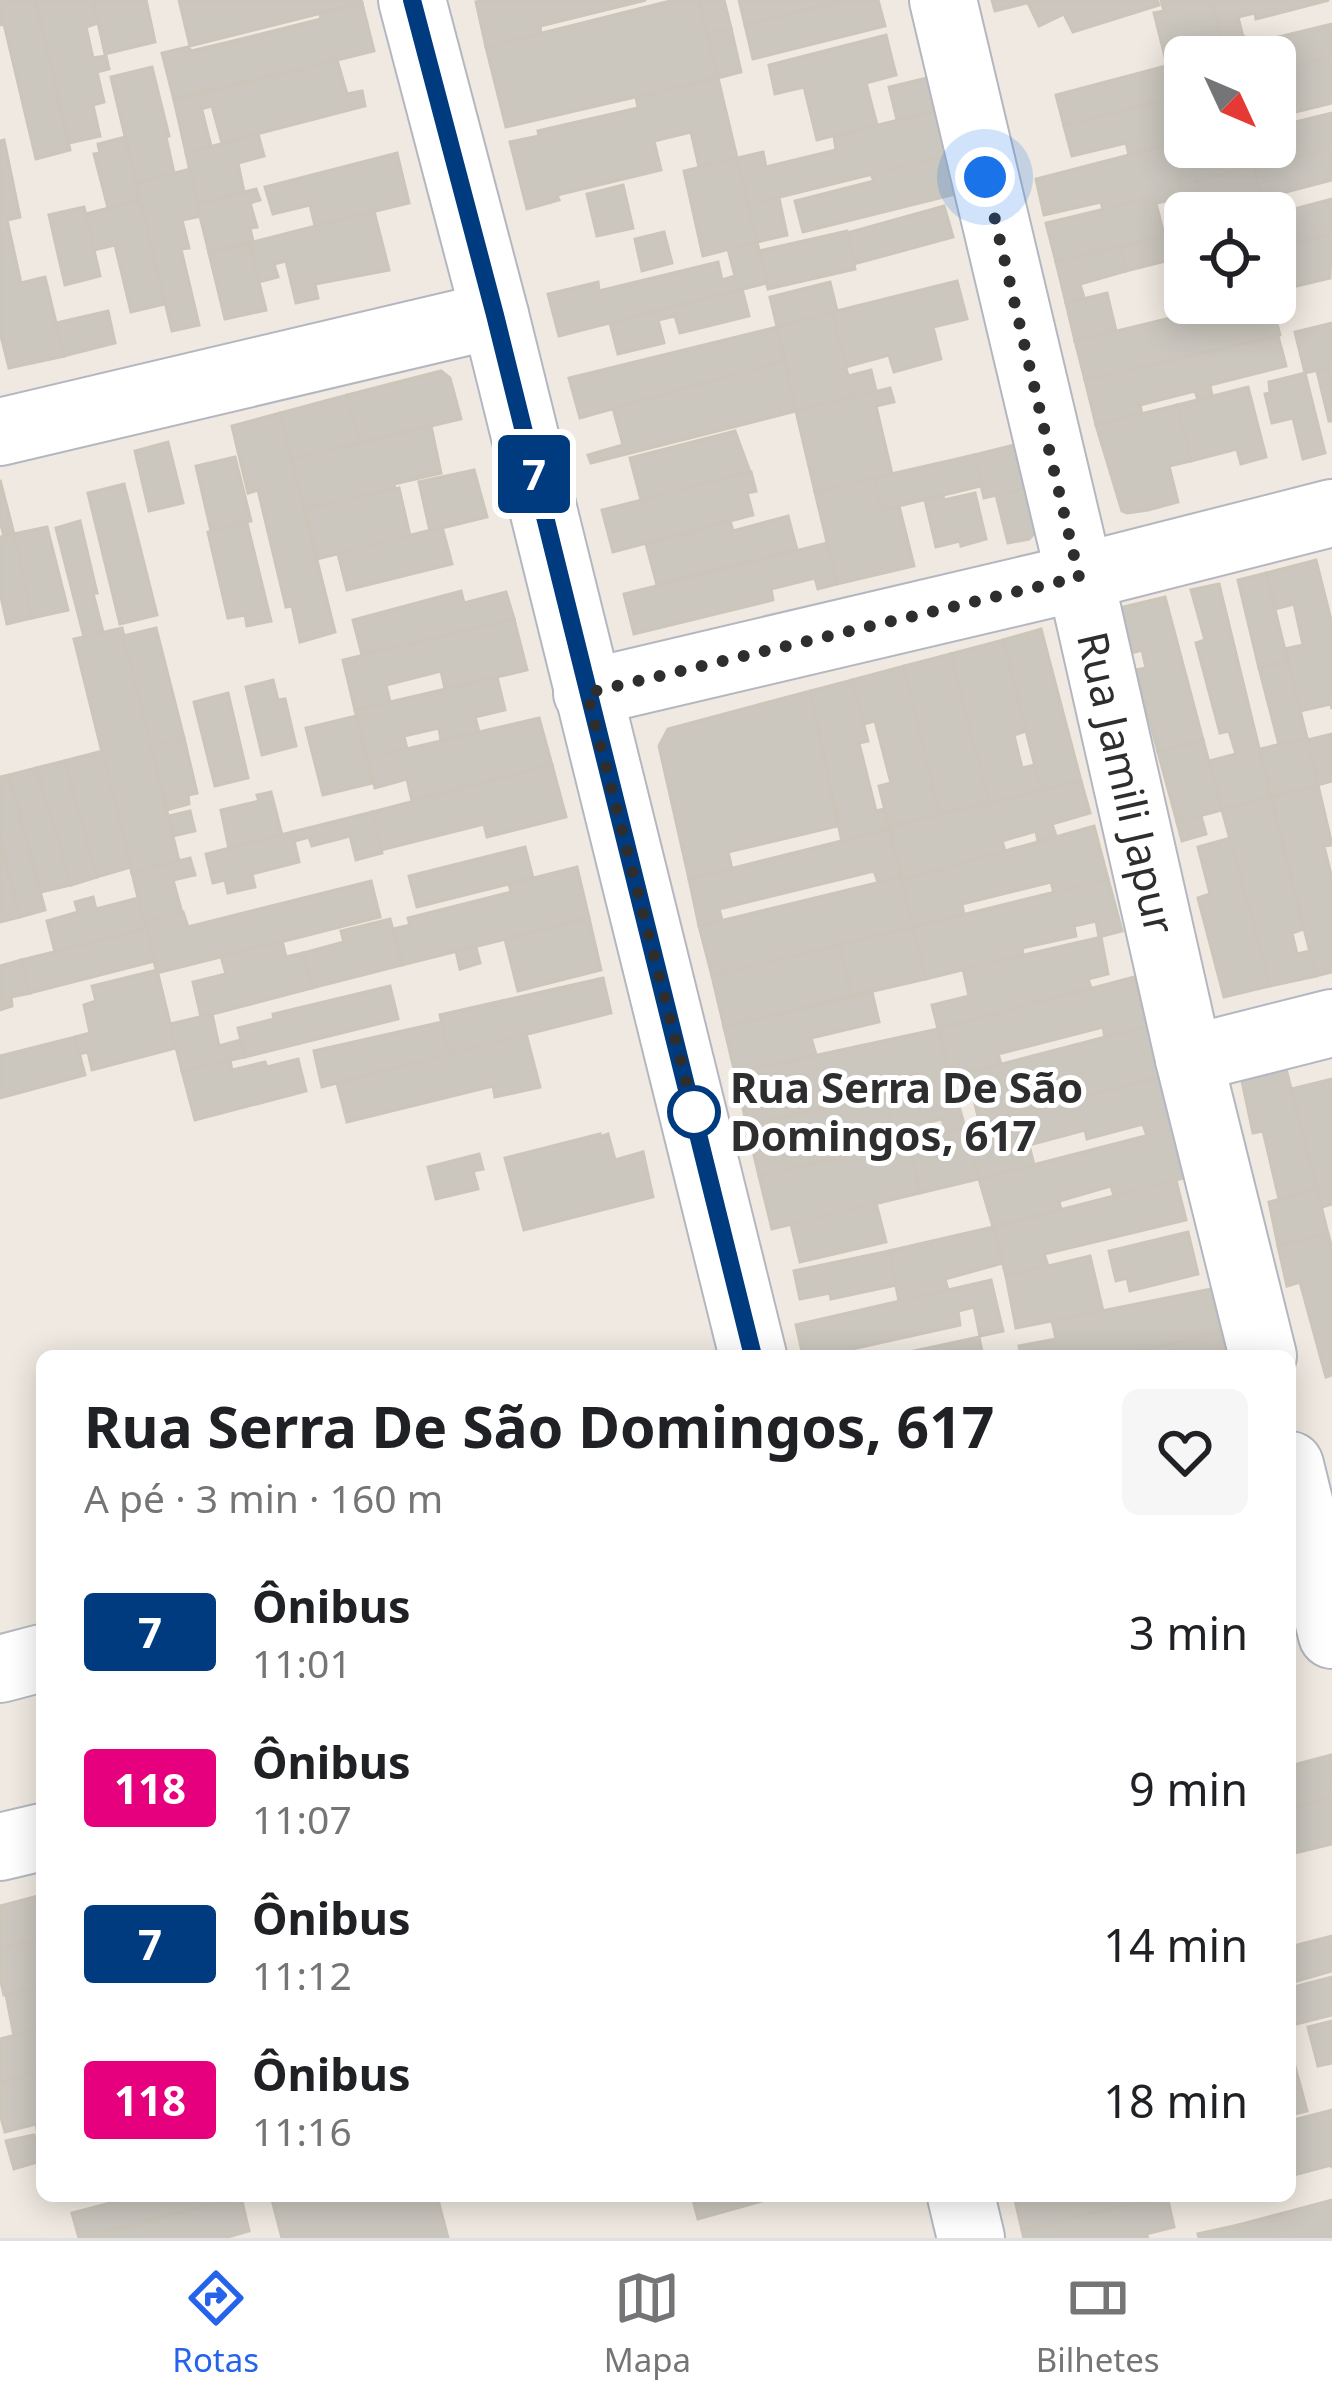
<!DOCTYPE html>
<html lang="pt">
<head>
<meta charset="utf-8">
<style>
	body { margin:0; font-family:"Noto Sans",sans-serif; background:#f6f6f6; color:#202124; height:100vh; display:flex; flex-direction:column; font-size:45px; white-space:nowrap }
	* { box-sizing:border-box; margin:0 }
	p { font-size:39px; color:#757577 }
	.icon { flex:none; width:66px; height:66px; fill:none; stroke:currentColor; stroke-width:2; stroke-linecap:round; stroke-linejoin:round }
	.map { position:relative; flex:1; overflow:hidden }
	.drawer { position:absolute; left:36px; top:1350px; width:1260px; height:852px; display:flex; flex-direction:column; background:#fff; border-radius:18px; box-shadow:0 6px 30px #0003 }
	.drawer>* { flex:none }
	.badge { padding:0 24px; border-radius:9px; font-size:42px; line-height:78px }
	.needle { width:78px; rotate:134deg }
	.buttons { position:absolute; left:1164px; top:36px; display:grid; gap:24px }
	.buttons a { display:grid; place-items:center; width:132px; height:132px; border-radius:18px; background:#fff; box-shadow:0 6px 30px #0003; font-size:60px }
	.you { position:absolute; width:60px; height:60px; margin:-30px; border:9px solid #fff; border-radius:50%; background:#1a73e8; box-shadow:0 0 0 18px #1a73e833 }
	.map>.badge { position:absolute; translate:-50% -50%; box-shadow:0 0 0 6px #fff }
	.round { display:grid; place-items:center; flex:none; width:126px; height:126px; border-radius:18px; background:#f6f6f6 }
	.overview { display:flex; align-items:center; justify-content:space-between; height:204px; padding:0 48px }
	h1 { font-size:57px; font-weight:700; line-height:90px }
	ul { padding:0; list-style:none }
	li { display:flex; align-items:center; gap:36px; height:156px; padding:0 48px }
	li div { flex:1 }
	li b { display:block; font-size:45px }
	li em { font-style:normal }
	li .badge { min-width:132px; font-weight:700; text-align:center }
	.menu { display:flex; justify-content:space-around; align-items:center; height:168px; border-top:3px solid #e0e0e0; background:#fff; font-size:33px; color:#757577 }
	.menu a { display:grid; justify-items:center; gap:6px }
	.menu .current { color:#2563eb }
	.map>svg:first-child { display:block }
	.building { fill:#cbc7bf; stroke:#cbc5ba; stroke-width:3 }
	.lines { fill:none; stroke-linecap:round; stroke-linejoin:round }
	.minor-casing { stroke:#b4b7c1; stroke-width:70 }
	.minor { stroke:#fff; stroke-width:66 }
	.line-casing { stroke:#fff; stroke-width:27 }
	.line { stroke:#003b80; stroke-width:18 }
	.walk { stroke:#2e2e2e; stroke-width:12; stroke-dasharray:0 21.6 }
	.stop-dot { fill:#fff; stroke:#003b80; stroke-width:6 }
	.labels { text-anchor:middle; stroke-width:10; stroke-linejoin:round; paint-order:stroke }
	.street-label { font-size:42px; fill:#2e2e2e; stroke:#fff }
	.stop-label { font-size:42px; font-weight:bold; fill:#2e2e2e; stroke:#fff; text-anchor:start }
</style>
</head>
<body>
<div class="map">
<svg width="1332" height="2238" viewBox="0 0 1332 2238">
	<rect width="100%" height="100%" fill="#efe9e1"/>
	<g class="building">
		<polygon points="0,0 36,0 70,150 36,159 4,24 0,25"/>
		<polygon points="36,0 93,0 98,23 86,27 93,58 106,56 109,69 97,72 104,102 93,105 100,136 69,143"/>
		<polygon points="93,0 146,0 155,42 105,54"/>
		<polygon points="179,0 361,0 362,3 190,46"/>
		<polygon points="485,0 646,0 540,26 541,34 486,47 476,2"/>
		<polygon points="674,0 699,0 718,78 506,127 486,47"/>
		<polygon points="699,0 724,0 731,28 707,34"/>
		<polygon points="739,0 847,0 745,25"/>
		<polygon points="847,0 878,0 885,26 753,59 745,25"/>
		<polygon points="992,0 1039,0 995,11"/>
		<polygon points="1039,0 1157,0 1159,5 1073,32 1064,14 1039,26 1028,3"/>
		<polygon points="1161,0 1212,0 1222,42 1165,57 1154,13 1164,11"/>
		<polygon points="1220,0 1329,0 1256,19 1255,13 1238,17 1243,37 1222,42 1212,2"/>
		<polygon points="362,3 374,51 174,100 162,53 188,47 191,51 229,42 321,19 320,14"/>
		<polygon points="1332,24 1332,57 1275,71 1275,57 1270,57 1266,40"/>
		<polygon points="731,28 741,72 718,78 707,34"/>
		<polygon points="886,35 896,75 866,83 877,125 817,140 804,87 775,94 769,65"/>
		<polygon points="1245,37 1250,57 1226,57 1222,42"/>
		<polygon points="1332,57 1332,103 1275,117 1275,71"/>
		<polygon points="337,60 347,94 362,91 365,106 222,143 212,106 201,109 198,95"/>
		<polygon points="1185,61 1185,95 1064,126 1056,95"/>
		<polygon points="152,67 169,136 166,137 174,173 136,183 111,77"/>
		<polygon points="935,76 943,109 897,120 889,87"/>
		<polygon points="718,78 737,158 699,167 691,132 654,141 661,170 557,195 559,200 527,209 510,142 539,136 538,131 638,108 636,97"/>
		<polygon points="198,95 211,146 186,153 174,100"/>
		<polygon points="1185,95 1185,127 1175,129 1178,142 1129,155 1126,143 1072,156 1064,126"/>
		<polygon points="943,109 954,154 748,205 737,158 763,152 766,167 836,150 834,136"/>
		<polygon points="1332,113 1332,148 1254,168 1248,147 1275,147 1275,121 1282,120 1283,125"/>
		<polygon points="258,134 264,156 238,163 244,192 197,204 186,153"/>
		<polygon points="125,137 140,200 108,208 94,154 100,153 98,144"/>
		<polygon points="4,140 20,217 7,220 21,283 45,277 64,356 9,368 0,332 0,141"/>
		<polygon points="1185,140 1185,147 1248,147 1253,166 1196,181 1199,193 1183,197 1179,178 1183,177 1175,143"/>
		<polygon points="1175,143 1183,177 1179,178 1183,197 1148,205 1146,199 1103,210 1101,202 1044,215 1036,179"/>
		<polygon points="1332,148 1332,180 1282,193 1285,204 1264,210 1254,168"/>
		<polygon points="397,153 409,203 315,226 310,205 273,214 265,187"/>
		<polygon points="954,154 964,192 803,232 795,201 874,181 871,174"/>
		<polygon points="737,158 757,242 703,256 684,171"/>
		<polygon points="1253,166 1264,210 1251,213 1204,213 1196,181"/>
		<polygon points="190,169 201,216 182,220 189,248 181,249 199,325 172,331 136,183"/>
		<polygon points="623,185 633,228 597,236 587,194"/>
		<polygon points="256,189 260,200 250,203 257,227 250,228 253,241 209,253 197,204"/>
		<polygon points="779,198 787,235 757,242 748,205"/>
		<polygon points="1146,199 1148,205 1156,203 1164,235 1056,262 1046,223"/>
		<polygon points="1332,199 1332,234 1275,249 1275,213 1265,213 1264,210 1285,204 1287,211"/>
		<polygon points="140,200 165,304 131,312 115,245 94,250 85,214"/>
		<polygon points="944,206 953,237 854,264 847,233"/>
		<polygon points="84,207 100,276 65,285 49,215"/>
		<polygon points="374,211 389,270 315,284 318,298 296,303 286,261 274,264 278,277 259,282 249,243"/>
		<polygon points="1185,230 1185,256 1126,271 1119,247"/>
		<polygon points="847,231 855,269 768,289 759,251"/>
		<polygon points="664,232 672,263 642,271 635,239"/>
		<polygon points="1332,234 1330,278 1284,289 1275,249"/>
		<polygon points="757,242 767,283 559,336 548,294 598,282 599,291 718,262 722,280 735,276 728,249"/>
		<polygon points="249,243 266,310 225,319 209,253"/>
		<polygon points="1119,247 1126,271 1080,284 1084,298 1066,303 1056,262"/>
		<polygon points="957,281 967,319 933,327 941,359 894,372 889,355 846,367 832,312"/>
		<polygon points="830,282 837,311 777,327 770,297"/>
		<polygon points="742,289 749,316 680,333 675,316 658,320 664,343 618,354 610,323"/>
		<polygon points="1107,293 1116,331 1075,341 1066,303"/>
		<polygon points="1224,305 1228,321 1273,309 1280,335 1085,380 1075,341"/>
		<polygon points="108,311 115,343 64,356 56,323"/>
		<polygon points="832,312 848,376 871,370 876,391 796,411 777,327"/>
		<polygon points="1332,323 1332,367 1305,373 1295,332"/>
		<polygon points="777,327 784,361 580,418 569,378"/>
		<polygon points="1278,336 1286,366 1210,385 1212,396 1198,400 1195,391 1140,405 1142,414 1096,425 1085,380"/>
		<polygon points="784,361 796,411 591,463 588,455 623,445 613,408"/>
		<polygon points="1332,367 1332,421 1329,421 1317,371"/>
		<polygon points="441,371 450,378 461,419 359,443 347,395"/>
		<polygon points="1305,373 1325,453 1303,459 1293,418 1272,423 1265,394 1270,393 1269,382"/>
		<polygon points="1248,387 1266,457 1241,464 1237,449 1191,461 1177,405"/>
		<polygon points="890,388 894,402 876,406 892,474 815,492 796,411"/>
		<polygon points="347,395 359,443 291,459 280,413"/>
		<polygon points="1177,405 1191,461 1169,466 1178,502 1148,510 1127,513 1122,511 1096,425"/>
		<polygon points="280,413 335,632 300,642 292,606 286,607 258,490 248,493 232,426"/>
		<polygon points="431,426 441,473 394,484 395,489 305,509 291,459"/>
		<polygon points="735,431 750,472 641,500 630,458"/>
		<polygon points="168,442 183,503 149,511 135,451"/>
		<polygon points="1022,443 1031,487 984,498 974,455"/>
		<polygon points="974,455 981,486 882,510 873,478"/>
		<polygon points="235,457 251,521 211,531 196,466"/>
		<polygon points="474,470 487,517 430,531 419,482"/>
		<polygon points="751,472 756,491 747,493 753,515 613,552 602,510"/>
		<polygon points="873,478 882,510 899,506 914,566 837,584 815,492"/>
		<polygon points="0,480 14,534 4,536 0,521"/>
		<polygon points="124,484 157,615 120,624 88,493"/>
		<polygon points="1031,487 1039,528 1029,539 1008,543 996,495"/>
		<polygon points="399,488 410,536 317,559 305,509"/>
		<polygon points="975,493 986,539 961,546 960,541 936,547 925,500 943,496 944,500"/>
		<polygon points="788,516 797,550 657,585 646,544 730,521 733,531"/>
		<polygon points="80,521 97,593 93,593 103,632 84,637 56,528"/>
		<polygon points="247,523 271,621 247,626 245,615 228,618 208,532"/>
		<polygon points="47,527 68,610 32,618 14,534"/>
		<polygon points="442,527 452,564 347,590 338,554"/>
		<polygon points="14,534 32,618 7,624 0,592 0,537"/>
		<polygon points="827,543 837,584 818,589 815,578 771,589 773,600 634,634 624,594"/>
		<polygon points="1316,560 1332,624 1332,709 1331,704 1300,711 1285,649 1303,645 1294,604 1275,609 1266,573"/>
		<polygon points="1266,573 1288,662 1259,668 1238,580"/>
		<polygon points="1219,584 1271,797 1222,810 1209,761 1236,754 1229,731 1220,733 1196,643 1205,640 1191,590"/>
		<polygon points="461,591 464,603 506,592 514,619 362,655 353,620"/>
		<polygon points="1165,597 1203,740 1158,752 1136,670 1146,668 1142,650 1132,653 1119,608"/>
		<polygon points="514,619 527,670 445,689 441,671 386,685 390,702 355,710 343,660"/>
		<polygon points="122,628 179,861 132,873 74,639"/>
		<polygon points="156,628 184,738 151,746 123,636"/>
		<polygon points="1041,629 1081,781 1041,790 1003,640"/>
		<polygon points="1003,640 1026,731 1014,735 1022,768 1035,765 1041,790 989,803 950,654"/>
		<polygon points="950,654 989,803 939,815 904,666"/>
		<polygon points="1288,662 1307,738 1279,745 1259,668"/>
		<polygon points="904,666 939,815 889,827 879,786 891,783 875,721 864,724 852,680"/>
		<polygon points="497,677 505,710 475,717 479,732 441,741 439,728 404,736 407,749 367,758 355,710"/>
		<polygon points="273,680 278,700 285,699 296,746 262,755 246,687"/>
		<polygon points="852,680 868,741 859,743 876,811 884,809 889,829 842,842 810,691"/>
		<polygon points="810,691 838,826 728,852 732,869 689,879 659,746 668,729"/>
		<polygon points="228,693 248,778 215,786 194,702"/>
		<polygon points="356,716 373,783 323,795 306,728"/>
		<polygon points="539,718 552,765 412,801 407,779 375,788 367,758"/>
		<polygon points="1332,734 1332,781 1318,785 1307,740"/>
		<polygon points="184,738 197,793 188,795 189,804 167,810 151,746"/>
		<polygon points="1307,738 1318,785 1271,797 1260,749"/>
		<polygon points="1203,740 1222,810 1177,822 1158,752"/>
		<polygon points="102,751 131,867 97,877 64,761"/>
		<polygon points="64,761 97,877 71,885 36,768"/>
		<polygon points="552,765 566,817 487,837 484,824 381,850 372,812"/>
		<polygon points="36,768 71,885 41,892 9,775"/>
		<polygon points="9,775 45,910 20,917 0,840 0,777"/>
		<polygon points="1081,781 1090,813 1052,824 1056,836 1038,841 1036,831 1002,841 1005,851 902,880 889,827"/>
		<polygon points="1318,785 1332,845 1324,846 1332,879 1332,972 1316,976 1271,797"/>
		<polygon points="271,792 282,835 229,849 221,810 259,801 257,795"/>
		<polygon points="1271,797 1304,929 1292,933 1297,954 1310,951 1316,976 1270,986 1222,810"/>
		<polygon points="190,811 195,831 173,836 168,816"/>
		<polygon points="372,812 382,853 356,860 350,836 312,846 309,837 295,841 292,832"/>
		<polygon points="1201,816 1206,834 1182,841 1177,822"/>
		<polygon points="1094,826 1108,879 1054,893 1051,882 962,904 964,915 913,927 902,880"/>
		<polygon points="889,829 901,877 878,882 874,871 719,909 722,920 699,926 689,879"/>
		<polygon points="292,832 299,862 252,874 255,887 228,893 225,880 213,883 206,854"/>
		<polygon points="1230,838 1270,986 1224,997 1198,898 1210,894 1198,847"/>
		<polygon points="0,840 20,917 0,922"/>
		<polygon points="525,847 533,878 417,907 409,876"/>
		<polygon points="190,858 195,875 173,880 182,913 144,922 132,873"/>
		<polygon points="577,867 589,918 402,965 393,929 410,925 408,918 511,892 509,884"/>
		<polygon points="901,877 913,927 712,976 699,926"/>
		<polygon points="1108,879 1122,931 1099,937 1096,921 1074,926 1076,936 1022,948 1023,955 926,979 913,927"/>
		<polygon points="371,881 380,917 157,973 144,922 183,912 188,927"/>
		<polygon points="93,897 96,909 138,898 147,929 55,952 47,921 78,912 75,902"/>
		<polygon points="589,918 601,970 518,991 505,939"/>
		<polygon points="390,919 402,965 312,988 303,953 344,942 341,931"/>
		<polygon points="913,927 926,979 852,996 839,945"/>
		<polygon points="147,929 155,961 30,993 21,960"/>
		<polygon points="1101,937 1108,974 1088,979 1091,988 938,1029 932,1005 969,996 963,969"/>
		<polygon points="282,941 286,957 303,953 312,988 201,1017 193,982 226,974 221,956"/>
		<polygon points="839,945 852,996 724,1027 712,976"/>
		<polygon points="476,947 480,963 460,969 456,951"/>
		<polygon points="21,960 30,993 11,997 12,1006 0,1010 0,966"/>
		<polygon points="157,970 176,1048 92,1070 88,1052 79,1054 75,1037 90,1033 84,1005 96,1001 92,986"/>
		<polygon points="1134,977 1147,1026 1105,1038 1103,1027 998,1054 1001,1064 951,1077 938,1029"/>
		<polygon points="603,978 611,1013 449,1054 440,1015"/>
		<polygon points="390,986 398,1019 245,1057 238,1028 274,1019 273,1014"/>
		<polygon points="872,992 879,1022 811,1038 816,1055 735,1073 724,1027"/>
		<polygon points="212,1014 219,1046 240,1040 245,1057 182,1071 170,1024"/>
		<polygon points="442,1022 449,1054 322,1087 314,1051"/>
		<polygon points="1147,1026 1160,1077 980,1124 967,1073"/>
		<polygon points="938,1029 951,1077 920,1085 917,1073 877,1082 879,1094 747,1126 735,1073"/>
		<polygon points="526,1034 540,1087 495,1097 493,1086 347,1122 337,1083"/>
		<polygon points="75,1037 85,1075 0,1098 0,1056"/>
		<polygon points="298,1059 306,1091 195,1120 182,1071 230,1060 232,1070 265,1062 267,1067"/>
		<polygon points="1286,1069 1317,1189 1279,1199 1263,1131 1253,1133 1242,1081"/>
		<polygon points="951,1077 965,1128 946,1133 942,1119 892,1131 884,1094"/>
		<polygon points="1160,1077 1172,1129 1147,1136 1143,1124 1087,1139 1085,1130 1029,1145 1034,1165 979,1179 965,1128"/>
		<polygon points="1332,1079 1332,1204 1322,1207 1291,1089"/>
		<polygon points="884,1094 896,1144 759,1176 747,1126"/>
		<polygon points="965,1128 979,1179 920,1193 908,1141"/>
		<polygon points="1172,1129 1184,1178 1114,1196 1111,1186 1059,1201 1061,1210 993,1227 979,1179"/>
		<polygon points="600,1134 600,1137 608,1134 615,1160 643,1152 653,1197 524,1230 505,1158"/>
		<polygon points="908,1141 920,1193 772,1229 759,1176"/>
		<polygon points="479,1154 483,1169 473,1171 478,1189 436,1199 428,1167"/>
		<polygon points="1176,1180 1186,1220 1044,1254 1048,1266 1006,1276 993,1227"/>
		<polygon points="1317,1189 1328,1234 1278,1246 1269,1202"/>
		<polygon points="876,1203 886,1242 800,1262 791,1224"/>
		<polygon points="993,1227 1003,1263 945,1279 948,1290 899,1301 889,1251"/>
		<polygon points="1188,1232 1198,1274 1130,1291 1127,1278 1116,1281 1109,1251"/>
		<polygon points="1328,1234 1332,1248 1332,1375 1326,1377 1300,1282 1287,1286 1278,1246"/>
		<polygon points="889,1251 896,1285 831,1299 830,1293 800,1299 794,1271"/>
		<polygon points="1090,1256 1103,1311 1016,1328 1006,1276"/>
		<polygon points="991,1280 1003,1331 980,1336 974,1307 958,1311 960,1325 852,1349 853,1356 803,1356 796,1325"/>
		<polygon points="1211,1289 1220,1332 1119,1356 1021,1356 1019,1346 1056,1339 1052,1321"/>
		<polygon points="1220,1332 1226,1356 1119,1356"/>
		<polygon points="979,1337 983,1356 891,1356"/>
		<polygon points="1331,1755 1332,1797 1290,1808 1290,1766"/>
		<polygon points="1332,1797 1332,1844 1290,1854 1290,1808"/>
		<polygon points="42,1895 42,1938 0,1949 0,1906"/>
		<polygon points="1332,1936 1332,1971 1290,1983 1290,1947"/>
		<polygon points="42,1938 42,1987 4,1995 0,1977 0,1949"/>
		<polygon points="1332,1977 1332,2015 1292,2025 1294,2031 1290,2032 1290,1988"/>
		<polygon points="42,1987 42,2028 14,2036 6,1995"/>
		<polygon points="1332,2021 1332,2063 1318,2066 1308,2027"/>
		<polygon points="42,2028 42,2071 0,2083 0,2039"/>
		<polygon points="1290,2048 1307,2111 1290,2115"/>
		<polygon points="42,2071 42,2139 39,2140 36,2124 5,2132 0,2114 0,2083"/>
		<polygon points="1332,2110 1332,2168 1331,2165 1290,2176 1290,2121"/>
		<polygon points="34,2135 41,2161 14,2169 6,2141"/>
		<polygon points="137,2196 241,2196 241,2197 79,2238 72,2213"/>
		<polygon points="271,2196 437,2196 448,2238 282,2238"/>
		<polygon points="692,2196 780,2196 698,2219"/>
		<polygon points="1014,2196 1166,2196 1022,2230"/>
		<polygon points="1167,2196 1174,2227 1146,2234 1148,2238 1024,2238 1022,2230"/>
		<polygon points="241,2197 249,2231 224,2238 86,2238"/>
		<polygon points="1332,2200 1332,2238 1241,2238 1238,2225"/>
		<polygon points="1238,2225 1241,2238 1199,2238 1198,2234"/>
	</g>
	<g class="lines">
		<defs>
			<g id="minor">
				<polyline points="412,0 495,315 753,1356"/>
				<polyline points="943,0 1080,577 1189,1059 1263,1356"/>
				<polyline points="0,432 495,315"/>
				<polyline points="587,693 1080,577 1332,513"/>
				<polyline points="1189,1059 1332,1023"/>
				<polyline points="1290,1465 1332,1635"/>
				<polyline points="0,1669 42,1658"/>
				<polyline points="0,1847 42,1837"/>
				<polyline points="961,2196 971,2238"/>
			</g>
		</defs>
		<use href="#minor" class="minor-casing"/>
		<use href="#minor" class="minor"/>
	</g>
	<g class="lines">
		<defs>
			<polyline id="line" points="412,0 495,315 753,1356"/>
		</defs>
		<use href="#line" class="line-casing"/>
		<use href="#line" class="line"/>
		<polyline class="walk" points="694,1112 698,1128 587,693 1079,577 985,177"/>
	</g>
	<circle class="stop-dot" cx="694" cy="1112" r="24"/>
	<g class="labels">
		<g class="street-label">
			<text transform="translate(1126 783) rotate(77)" y="15">Rua Jamili Japur</text>
		</g>
		<g class="stop-label">
			<text x="730" y="1103">Rua Serra De São<tspan x="730" dy="48">Domingos, 617</tspan></text>
		</g>
	</g>
</svg>
<div class="buttons">
<a><svg class="needle" viewBox="-14 -14 28 28"><path d="M0-13l5 13h-10z" fill="#e53935"/><path d="M0 13l5-13h-10z" fill="#757577"/></svg></a>
<a><svg class="icon" aria-label="locate" viewBox="0 0 24 24"><circle cx="12" cy="12" r="6"/><path d="M12 2v4M12 18v4M2 12h4M18 12h4"/></svg></a>
</div>
<div class="you" style="left:985px;top:177px"></div>
<b class="badge" style="left:534px;top:474px;background:#003b80;color:#fff">7</b>
<section class="drawer">
<div class="overview"><div><h1>Rua Serra De São Domingos, 617</h1><p>A pé · 3 min · 160 m</p></div><a class="round"><svg class="icon" aria-label="heart" viewBox="0 0 24 24"><path d="M12 20l-8-8c-3-5 5-10 8-4 3-6 11-1 8 4z"/></svg></a></div>
<ul>
<li><span class="badge" style="background:#003b80;color:#fff">7</span><div><b>Ônibus</b><p>11:01</p></div><em>3 min</em></li>
<li><span class="badge" style="background:#e6007e;color:#fff">118</span><div><b>Ônibus</b><p>11:07</p></div><em>9 min</em></li>
<li><span class="badge" style="background:#003b80;color:#fff">7</span><div><b>Ônibus</b><p>11:12</p></div><em>14 min</em></li>
<li><span class="badge" style="background:#e6007e;color:#fff">118</span><div><b>Ônibus</b><p>11:16</p></div><em>18 min</em></li>
</ul>
</section>
</div>
<nav class="menu">
<a class="current"><svg class="icon" aria-label="directions" viewBox="0 0 24 24"><path d="M12 3l9 9-9 9-9-9zM9 14v-3h6M13 9l2 2-2 2"/></svg>Rotas</a>
<a><svg class="icon" aria-label="map" viewBox="0 0 24 24"><path d="M3 6l6-2 6 2 6-2v14l-6 2-6-2-6 2zM9 4v14M15 6v14"/></svg>Mapa</a>
<a><svg class="icon" aria-label="tickets" viewBox="0 0 24 24"><path d="M3 7h18v10H3zM15 7v10"/></svg>Bilhetes</a>
</nav>
</body>
</html>
